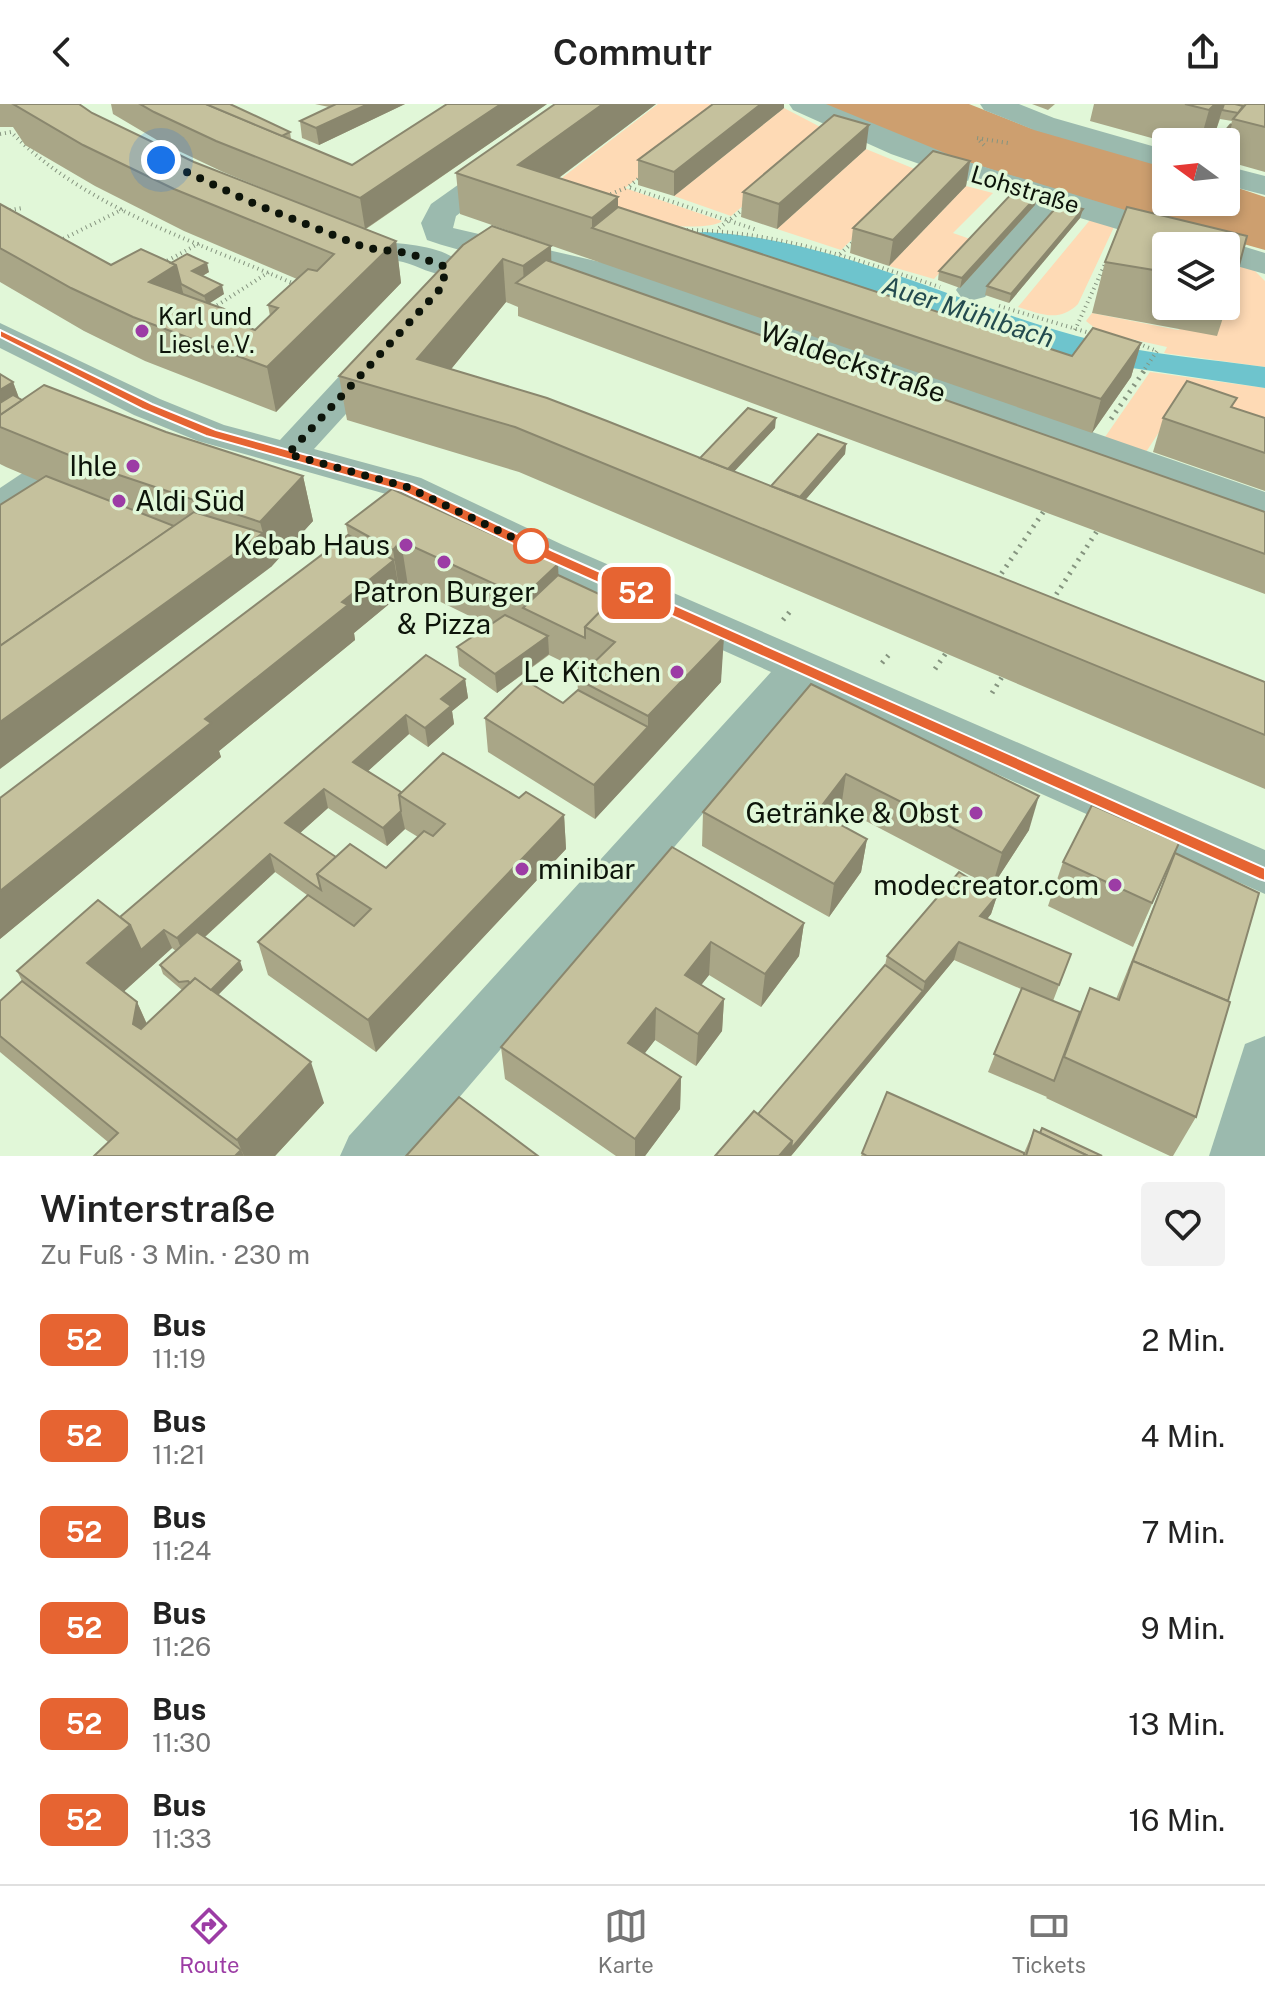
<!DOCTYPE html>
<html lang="de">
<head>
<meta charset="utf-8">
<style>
	body { margin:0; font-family:"Public Sans",sans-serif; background:#f2f2f2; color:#222; height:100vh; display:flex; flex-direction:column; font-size:30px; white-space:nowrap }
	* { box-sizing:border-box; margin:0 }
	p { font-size:26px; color:#767676 }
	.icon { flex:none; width:44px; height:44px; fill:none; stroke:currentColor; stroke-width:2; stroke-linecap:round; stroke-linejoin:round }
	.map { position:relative; height:1052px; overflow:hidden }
	.details { display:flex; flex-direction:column; background:#fff; flex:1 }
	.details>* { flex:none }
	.badge { padding:0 16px; border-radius:12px; font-size:28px; line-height:52px }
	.needle { width:52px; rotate:285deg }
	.controls { position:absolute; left:1152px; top:24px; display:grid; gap:16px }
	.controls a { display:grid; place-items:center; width:88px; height:88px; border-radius:8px; background:#fff; box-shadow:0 4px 12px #0003; font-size:40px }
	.you { position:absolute; width:40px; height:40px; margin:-20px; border:6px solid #fff; border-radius:50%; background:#1a73e8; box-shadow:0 0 0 12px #1a73e833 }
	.map>.badge { position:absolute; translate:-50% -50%; box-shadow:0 0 0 4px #fff }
	.round { display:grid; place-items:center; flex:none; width:84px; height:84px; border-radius:8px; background:#f2f2f2 }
	.head { display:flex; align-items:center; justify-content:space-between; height:136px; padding:0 40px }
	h1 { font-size:38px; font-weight:600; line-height:60px }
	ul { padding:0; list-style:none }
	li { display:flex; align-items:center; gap:24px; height:96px; padding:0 40px }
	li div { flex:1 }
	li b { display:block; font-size:30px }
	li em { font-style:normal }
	li .badge { min-width:88px; font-weight:700; text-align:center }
	header { display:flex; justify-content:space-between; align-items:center; height:104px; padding:0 40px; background:#fff; font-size:36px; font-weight:600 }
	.tab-bar { display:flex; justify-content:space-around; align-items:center; height:112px; border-top:2px solid #e0e0e0; background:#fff; font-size:22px; color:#767676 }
	.tab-bar a { display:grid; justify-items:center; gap:4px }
	.tab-bar .selected { color:#9c3ca5 }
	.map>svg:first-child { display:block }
	.green { fill:#fedab5 }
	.forest { fill:#cd9f6f }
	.water { fill:#6ec4cd }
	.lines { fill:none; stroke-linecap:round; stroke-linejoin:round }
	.path-far1 { stroke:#85947f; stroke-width:4; stroke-dasharray:1 4; stroke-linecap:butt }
	.path { stroke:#85947f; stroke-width:5; stroke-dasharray:2 6; stroke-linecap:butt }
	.minor { fill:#9bbaae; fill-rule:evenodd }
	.wall { fill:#a9a687; fill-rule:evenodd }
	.shaded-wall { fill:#8a876e }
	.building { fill:#c5c19d; stroke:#8a876e; stroke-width:2 }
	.line { fill:#e66432; stroke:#fff; stroke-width:2 }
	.walk { stroke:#0d140a; stroke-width:8; stroke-dasharray:0 14.4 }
	.poi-dot { fill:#9c3ca5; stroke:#e1f7d8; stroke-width:3 }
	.stop-dot { fill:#fff; stroke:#e66432; stroke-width:4 }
	.labels { text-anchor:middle; stroke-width:7; stroke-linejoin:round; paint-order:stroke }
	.far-street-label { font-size:24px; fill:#0d140a; stroke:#e1f7d8 }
	.far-poi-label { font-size:24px; fill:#0d140a; stroke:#e1f7d8; text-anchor:start }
	.far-water-label { font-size:26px; font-style:italic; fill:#234b4f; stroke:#e1f7d8 }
	.street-label { font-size:28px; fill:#0d140a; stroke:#e1f7d8 }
	.poi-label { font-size:28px; fill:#0d140a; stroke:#e1f7d8; text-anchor:end }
</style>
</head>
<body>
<header><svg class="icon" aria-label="back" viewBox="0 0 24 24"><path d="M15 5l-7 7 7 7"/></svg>Commutr<svg class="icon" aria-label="share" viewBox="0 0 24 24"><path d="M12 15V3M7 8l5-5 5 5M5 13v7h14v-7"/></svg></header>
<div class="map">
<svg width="1265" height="1052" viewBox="0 0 1265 1052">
	<rect width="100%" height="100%" fill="#e1f7d8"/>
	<g class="green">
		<path d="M658,0h77l-110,84 97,33c-20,17 -165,-10 -198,-14z"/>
		<polygon points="784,4 830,28 731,112 674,92"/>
		<polygon points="866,45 922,68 841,146 777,125"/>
		<polygon points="966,82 993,89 953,129 970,135 934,175 889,162"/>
		<path d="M1090,116l24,7 -36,77c-19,19 -37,10 -60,3z"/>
		<polygon points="1226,157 1251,163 1265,177 1265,263 1164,249 1167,243 1100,228 1086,217 1092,209 1178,226 1226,202"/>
		<polygon points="1150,268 1265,284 1265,350 1173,307 1146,348 1105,333"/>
	</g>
	<polygon class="forest" points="823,0 969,0 1030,24 1166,63 1166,98 1226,98 1226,80 1265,93 1265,146 1087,96 911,40"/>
	<path class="water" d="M705,128c136,7 261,77 391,109 55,14 113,18 169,26v21l-186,-28 -399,-126z"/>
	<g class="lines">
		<g class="path-far1">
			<path d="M0,30l11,-2c75,77 189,111 286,153"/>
			<polyline points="984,41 977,34 1008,39"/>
			<polyline points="642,72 628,83 757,126"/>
			<polyline points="606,92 628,83"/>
			<polyline points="0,108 22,104"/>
			<polyline points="719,124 746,103"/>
			<path d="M682,126c91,0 173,29 258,57"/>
			<polyline points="59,137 125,104"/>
			<polyline points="840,150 854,137"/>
			<polyline points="163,159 200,139"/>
			<polyline points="999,202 1093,230"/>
			<polyline points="213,204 269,168"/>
			<polyline points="1075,226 1106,158"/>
			<polyline points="1134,238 1157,247 1142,269"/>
		</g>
		<g class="path">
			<polyline points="1111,315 1144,267"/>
			<polyline points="997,476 1044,407"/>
			<polyline points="1052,497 1097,427"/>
			<polyline points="783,516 792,505"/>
			<polyline points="882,559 892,547"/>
			<polyline points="935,565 946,549"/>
			<polyline points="992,589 1002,573"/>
		</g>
		<g class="minor">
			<path d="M572,0h32l-148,112 -3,12 156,36 656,228v27l-680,-241c-53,-14 -107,-20 -158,-38l-6,-17 10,-19z"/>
			<polygon points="789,0 826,0 962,56 1265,149 1265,170 1226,159 1226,142 1174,142 1060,108 985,193 973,196 961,193 956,186 961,179 1034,100 891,50 793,6"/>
			<polygon points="980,0 1019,0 1054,14 1166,46 1166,64 1034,26 984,6"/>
			<polygon points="1226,62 1265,72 1265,91 1226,81"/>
			<path d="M341,124c11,3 20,8 31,11 26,7 73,3 91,28l-5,7c-21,5 -36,-7 -55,-12 -25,-6 -62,-1 -78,-24l5,-7z"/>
			<polygon points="0,219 160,295 224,321 280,336 371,238 384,235 397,238 402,246 397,254 314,345 421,374 563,441 1265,746 1265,790 809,586 409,1052 340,1052 349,1032 771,568 533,461 393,392 198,337 134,311 0,244"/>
			<path d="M38,364l14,4 6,9c-12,18 -38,33 -58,38v-31l24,-16z"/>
			<polygon points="1265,932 1265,1052 1209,1052 1245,940"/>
		</g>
	</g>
	<g class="wall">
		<polygon points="0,0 79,0 92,9 194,58 296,98 223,68 162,39 113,10 111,0 206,0 290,28 291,35 352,61 547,0 366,125 396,137 401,179 276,308 145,257 84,227 0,178 0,100 111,161 171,159 209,168 202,172 224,190 209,199 224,205 226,215 255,226 270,212 268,201 297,175 184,127 95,82 25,41 13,23 0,23"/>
		<polygon points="315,0 405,0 319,41 302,34 300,17 329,3"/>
		<polygon points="555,0 656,0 559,74 618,93 618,103 1072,252 1141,239 1131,273 1092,329 460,110 456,69"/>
		<polygon points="1032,0 1055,0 1048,6"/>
		<polygon points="1094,0 1265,0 1265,68 1226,57 1226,38 1217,38 1219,34 1231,20 1232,17 1220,15 1216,26 1206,38 1166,38 1090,17"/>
		<polygon points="784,4 674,92 638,81 638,56"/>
		<polygon points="866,45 777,125 741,113 743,88"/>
		<polygon points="970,57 966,82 889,162 850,149 853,124"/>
		<polygon points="1037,92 1035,101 960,184 938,176 939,167"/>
		<path d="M1127,103l120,29 -13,48 -17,52 -125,-23 13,-51zM1166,142h60v60h-60z"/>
		<polygon points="1083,105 1080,114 1009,199 985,191 987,182"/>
		<polygon points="463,141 551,158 1265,408 1265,490 518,212 518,203 506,198 451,265 700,354 775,324 734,367 771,382 846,340 845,350 805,396 1265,578 1265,685 519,368 347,316 339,272"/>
		<polygon points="0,270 13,278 19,294 22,296 166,328 303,372 313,417 271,463 39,377 6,363 0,360"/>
		<polygon points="1234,304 1265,314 1265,387 1153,348 1163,314"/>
		<polygon points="346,420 558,471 721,578 595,715 488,648 485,614 563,599 578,586 577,575 584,568 549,551 497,589 459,562 457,543 490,522 408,482 400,491 354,529 355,536 219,647 221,653 0,835 0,694 348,431"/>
		<path d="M426,551l39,24 3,19 -16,13 2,13 -26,23 -19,-13 -41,37 33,21 118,6 45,17 2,34 -190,203 -108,-77 -10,-33 49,-47 -32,-23 -70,65 38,33 -25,25 106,108 -49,53h-181l14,-14 -108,-90v-51l22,-20 -5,-10 103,-54zM328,704l59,38 18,-17 13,8 -32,31 -50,-11 -36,-24zM172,844l4,3 -16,14 3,9 19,16 -35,34 -10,-22 -14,-10z"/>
		<polygon points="811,580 1029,726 992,783 841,704 832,716 867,735 861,768 829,813 702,742 703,708"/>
		<polygon points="1179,739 1133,843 1048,802 1063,758"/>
		<polygon points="672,743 804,819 799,852 761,903 709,871 701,881 724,895 722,927 696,962 655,936 644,950 681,973 680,1005 645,1052 616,1052 505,975 501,943"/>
		<polygon points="1175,749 1228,897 1196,1013 1173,1052 1170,1052 1046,994 1047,993 988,968 1021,885 954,856 791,1052 758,1010 885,861 887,852 997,792 991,810 987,815 1071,850 1053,897 1080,908 1090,884 1116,895"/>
		<polygon points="887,988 1024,1049 1034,1026 1102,1052 861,1052"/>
	</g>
	<g class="shaded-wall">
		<polygon points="355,0 405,0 319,41 316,24"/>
		<polygon points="501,0 547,0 365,125 360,94"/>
		<polygon points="603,0 656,0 532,94 518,61"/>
		<polygon points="761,0 784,0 784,4 674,92 674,68"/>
		<polygon points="1215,0 1224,0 1216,26 1206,38 1200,38 1209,6"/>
		<polygon points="869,21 866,45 777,125 779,100"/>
		<polygon points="970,57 966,82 889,162 893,136"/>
		<polygon points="1037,92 1035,101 960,184 962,174"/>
		<polygon points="618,93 618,132 592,124 592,114"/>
		<polygon points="1083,105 1080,114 1009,199 1011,190"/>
		<polygon points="396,137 401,179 276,308 267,263"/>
		<polygon points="551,142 552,185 524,182 523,162"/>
		<polygon points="503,155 506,198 425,297 417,255"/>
		<polygon points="207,159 209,168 194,177 192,167"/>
		<polygon points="176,161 187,204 149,178"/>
		<polygon points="222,181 224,190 207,201 204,192"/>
		<polygon points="224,205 234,249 217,212"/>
		<polygon points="1141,239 1131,273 1092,329 1101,295"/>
		<polygon points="13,278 24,308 0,323 0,286"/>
		<polygon points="776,314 775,324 716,387 716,377"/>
		<polygon points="846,340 845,350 788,416 789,406"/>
		<polygon points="303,372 313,417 271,463 0,665 0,618 263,429 260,418"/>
		<polygon points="401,437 408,482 400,491 393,446"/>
		<polygon points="394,456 400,491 354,529 355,536 219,647 221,653 0,835 0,787 205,615 342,498"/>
		<polygon points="558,460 560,505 524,504 523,493"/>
		<polygon points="548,532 549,550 497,589 495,570"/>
		<polygon points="724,533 721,578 648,658 648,612"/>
		<polygon points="465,575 468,594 452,607 454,620 428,643 425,624 441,595"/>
		<polygon points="406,611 409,630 357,677 353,658"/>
		<polygon points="648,623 648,658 595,715 594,681"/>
		<polygon points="846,670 841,704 812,742 817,708"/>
		<polygon points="324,685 328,704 290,738 285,719"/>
		<polygon points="1039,692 1029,726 992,783 1002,749"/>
		<polygon points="401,707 405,725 387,742 383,724"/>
		<polygon points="564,711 566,745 376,948 368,916"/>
		<polygon points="867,735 861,768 829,813 834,780"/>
		<polygon points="270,750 275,768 184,852 177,834"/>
		<polygon points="997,792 991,810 975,830 980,812"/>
		<polygon points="804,819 799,852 761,903 765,870"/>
		<polygon points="130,821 164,826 172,844 108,902 87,859"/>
		<polygon points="711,838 709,871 684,903 685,871"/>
		<polygon points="959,838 954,856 791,1052 779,1052 923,887 925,878"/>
		<polygon points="240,857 243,866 210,899 207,890"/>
		<polygon points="724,895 722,927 696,962 698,930"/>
		<polygon points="137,898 156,941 133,920"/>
		<polygon points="656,904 655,936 628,971 628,939"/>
		<polygon points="311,958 324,999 275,1052 244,1052 237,1036"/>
		<polygon points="681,973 680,1005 645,1052 635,1052 635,1035"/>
		<polygon points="241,1046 244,1052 235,1052"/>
	</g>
	<g class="building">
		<polygon points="13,0 79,0 92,9 194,58 396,137 267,263 133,213 71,184 0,144 0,100 111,161 141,145 176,161 149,178 224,205 217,212 255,226 278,204 268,201 308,165 317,167 334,150 174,85 83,41"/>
		<polygon points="140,0 206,0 352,61 447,0 501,0 360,94 216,37 154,8"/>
		<polygon points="210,0 230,0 290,28 282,32 208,1"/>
		<polygon points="336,0 368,0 316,24 300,17"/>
		<polygon points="555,0 603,0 518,61 618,93 592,114 456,69"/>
		<polygon points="713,0 761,0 674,68 638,56"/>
		<polygon points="1185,0 1215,0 1209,6"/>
		<polygon points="1224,0 1235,0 1243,2 1238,9 1222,6"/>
		<polygon points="1246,0 1265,0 1265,23 1233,15"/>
		<polygon points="834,11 869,21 779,100 743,88"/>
		<polygon points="1231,20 1226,36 1219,34"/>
		<polygon points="933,47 970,57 893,136 853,124"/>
		<polygon points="1015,86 1037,92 962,174 939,167"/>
		<polygon points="1060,99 1083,105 1011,190 987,182"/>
		<polygon points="618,103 1072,252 1093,224 1141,239 1101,295 592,124"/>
		<polygon points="1127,103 1247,132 1234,180 1226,179 1226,142 1166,142 1166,168 1105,158"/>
		<polygon points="492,122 551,142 523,162 503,155 417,255 547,294 607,317 1265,578 1265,631 515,323 339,272 463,141"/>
		<polygon points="187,150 207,159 192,167 222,181 204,192 181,180 176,161 171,159"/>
		<polygon points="546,156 1265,408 1265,450 516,179"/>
		<polygon points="0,270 13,278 0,286"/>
		<polygon points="1187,277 1237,294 1231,303 1265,314 1265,349 1163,314"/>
		<polygon points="44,281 166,328 303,372 260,418 113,369 0,323 0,311"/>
		<polygon points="13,291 22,296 0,311 0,299"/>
		<polygon points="748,304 776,314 728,365 700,354"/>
		<polygon points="818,330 846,340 800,393 771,382"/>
		<polygon points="46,372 174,422 0,542 0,401"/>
		<polygon points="392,385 558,460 523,493 401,437 393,446 346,420"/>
		<polygon points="194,408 263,429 0,618 0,542"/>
		<polygon points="348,431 394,456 342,498 348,501 205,615 211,619 0,787 0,694"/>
		<polygon points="558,471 612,496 585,523 585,534 523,504"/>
		<polygon points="619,488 724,533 648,612 577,575 615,538 585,523"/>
		<polygon points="505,511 548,532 495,570 457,543"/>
		<polygon points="426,551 465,575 441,595 451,602 425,624 406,611 353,658 401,688 399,691 401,707 383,724 324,685 285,719 336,753 317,770 321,786 270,750 177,834 164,826 141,846 130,821 120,813"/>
		<polygon points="525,576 563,599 578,586 648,623 594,681 485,614"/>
		<polygon points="811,580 1039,692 1002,749 846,670 817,708 867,735 834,780 703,708"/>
		<polygon points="443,649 519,694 526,688 564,711 368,916 258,838 308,791 354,822 371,805 317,770 350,740 386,764 424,727 433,732 445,720 399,691"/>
		<polygon points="1092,701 1179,739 1152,799 1063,758"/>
		<polygon points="672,743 804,819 765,870 711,838 685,871 724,895 698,930 656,904 628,939 681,973 635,1035 501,943"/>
		<polygon points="1175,749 1259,789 1228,897 1133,857 1129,867"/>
		<polygon points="959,768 997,792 980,812 1071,850 1059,881 959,838 925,878 887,852"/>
		<polygon points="98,796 130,821 87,859 137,898 133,920 141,925 195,874 311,958 237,1036 17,867"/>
		<polygon points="197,828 240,857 211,886 195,874 190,879 188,877 179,878 160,861"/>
		<polygon points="1133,857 1230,898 1196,1013 1064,953 1090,884 1119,896"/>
		<polygon points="885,861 923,887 791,1045 792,1037 758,1010"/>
		<polygon points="22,877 241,1046 235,1052 94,1052 118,1029 0,932 0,897"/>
		<polygon points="1022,884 1080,908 1054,977 994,950"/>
		<polygon points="887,988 1024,1049 1024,1052 867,1052 862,1049"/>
		<polygon points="459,993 538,1052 406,1052"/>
		<polygon points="754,1007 792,1037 779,1052 715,1052"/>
		<polygon points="1042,1024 1102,1052 1088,1052 1040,1029"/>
		<polygon points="1034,1026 1088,1052 1026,1052"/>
	</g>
	<polygon class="line" points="0,226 152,300 216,326 412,380 553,447 1265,764 1265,777 1259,775 543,454 402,387 206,332 142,305 0,233"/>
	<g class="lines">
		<polyline class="walk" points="161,56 255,100 366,144 408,149 446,163 442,183 288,350 407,383 531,442"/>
	</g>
	<g class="poi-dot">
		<circle cx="142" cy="227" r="8"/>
		<circle cx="133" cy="362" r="8"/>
		<circle cx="119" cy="397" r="8"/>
		<circle cx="406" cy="441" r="8"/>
		<circle cx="444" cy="458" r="8"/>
		<circle cx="677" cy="568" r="8"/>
		<circle cx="976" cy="709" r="8"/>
		<circle cx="522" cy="765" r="8"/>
		<circle cx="1115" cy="781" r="8"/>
	</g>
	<circle class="stop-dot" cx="531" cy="442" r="16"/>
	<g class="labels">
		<g class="far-street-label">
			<text transform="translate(1025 86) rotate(17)" y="8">Lohstraße</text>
		</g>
		<g class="far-poi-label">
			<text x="158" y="221">Karl und<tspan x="158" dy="28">Liesl e.V.</tspan></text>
		</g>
		<g class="far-water-label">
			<text transform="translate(968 208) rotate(18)" y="9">Auer Mühlbach</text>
		</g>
		<g class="street-label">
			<text transform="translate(853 258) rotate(19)" y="10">Waldeckstraße</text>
		</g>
		<g class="poi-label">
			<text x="117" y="372">Ihle</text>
			<text x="135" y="407" text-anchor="start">Aldi Süd</text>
			<text x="390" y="451">Kebab Haus</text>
			<text x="444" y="498" text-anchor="middle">Patron Burger<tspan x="444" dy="32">&amp; Pizza</tspan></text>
			<text x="661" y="578">Le Kitchen</text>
			<text x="960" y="719">Getränke &amp; Obst</text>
			<text x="538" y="775" text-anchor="start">minibar</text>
			<text x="1099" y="791">modecreator.com</text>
		</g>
	</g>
</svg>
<div class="controls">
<a><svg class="needle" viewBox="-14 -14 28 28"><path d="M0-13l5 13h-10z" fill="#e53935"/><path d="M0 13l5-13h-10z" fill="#767676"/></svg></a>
<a><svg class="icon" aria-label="layers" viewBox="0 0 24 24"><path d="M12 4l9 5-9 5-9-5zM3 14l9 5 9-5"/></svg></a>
</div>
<div class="you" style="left:161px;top:56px"></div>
<b class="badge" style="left:636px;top:489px;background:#e66432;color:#fff">52</b>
</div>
<section class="details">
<div class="head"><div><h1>Winterstraße</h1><p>Zu Fuß · 3 Min. · 230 m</p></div><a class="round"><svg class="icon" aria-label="heart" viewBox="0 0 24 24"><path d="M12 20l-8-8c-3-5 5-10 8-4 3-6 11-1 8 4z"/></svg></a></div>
<ul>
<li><span class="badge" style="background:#e66432;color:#fff">52</span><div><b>Bus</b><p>11:19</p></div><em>2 Min.</em></li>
<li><span class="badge" style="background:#e66432;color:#fff">52</span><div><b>Bus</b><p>11:21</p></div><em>4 Min.</em></li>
<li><span class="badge" style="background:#e66432;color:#fff">52</span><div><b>Bus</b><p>11:24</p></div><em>7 Min.</em></li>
<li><span class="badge" style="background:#e66432;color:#fff">52</span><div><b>Bus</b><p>11:26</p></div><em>9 Min.</em></li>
<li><span class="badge" style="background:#e66432;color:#fff">52</span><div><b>Bus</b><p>11:30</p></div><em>13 Min.</em></li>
<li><span class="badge" style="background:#e66432;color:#fff">52</span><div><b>Bus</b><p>11:33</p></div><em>16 Min.</em></li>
</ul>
</section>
<nav class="tab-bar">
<a class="selected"><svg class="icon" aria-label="directions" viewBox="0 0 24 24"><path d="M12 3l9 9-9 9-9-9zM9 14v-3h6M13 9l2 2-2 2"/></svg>Route</a>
<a><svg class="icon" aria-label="map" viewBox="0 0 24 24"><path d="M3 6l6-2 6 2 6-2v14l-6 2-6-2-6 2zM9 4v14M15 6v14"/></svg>Karte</a>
<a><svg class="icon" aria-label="tickets" viewBox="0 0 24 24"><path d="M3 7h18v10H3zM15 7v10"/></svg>Tickets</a>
</nav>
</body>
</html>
